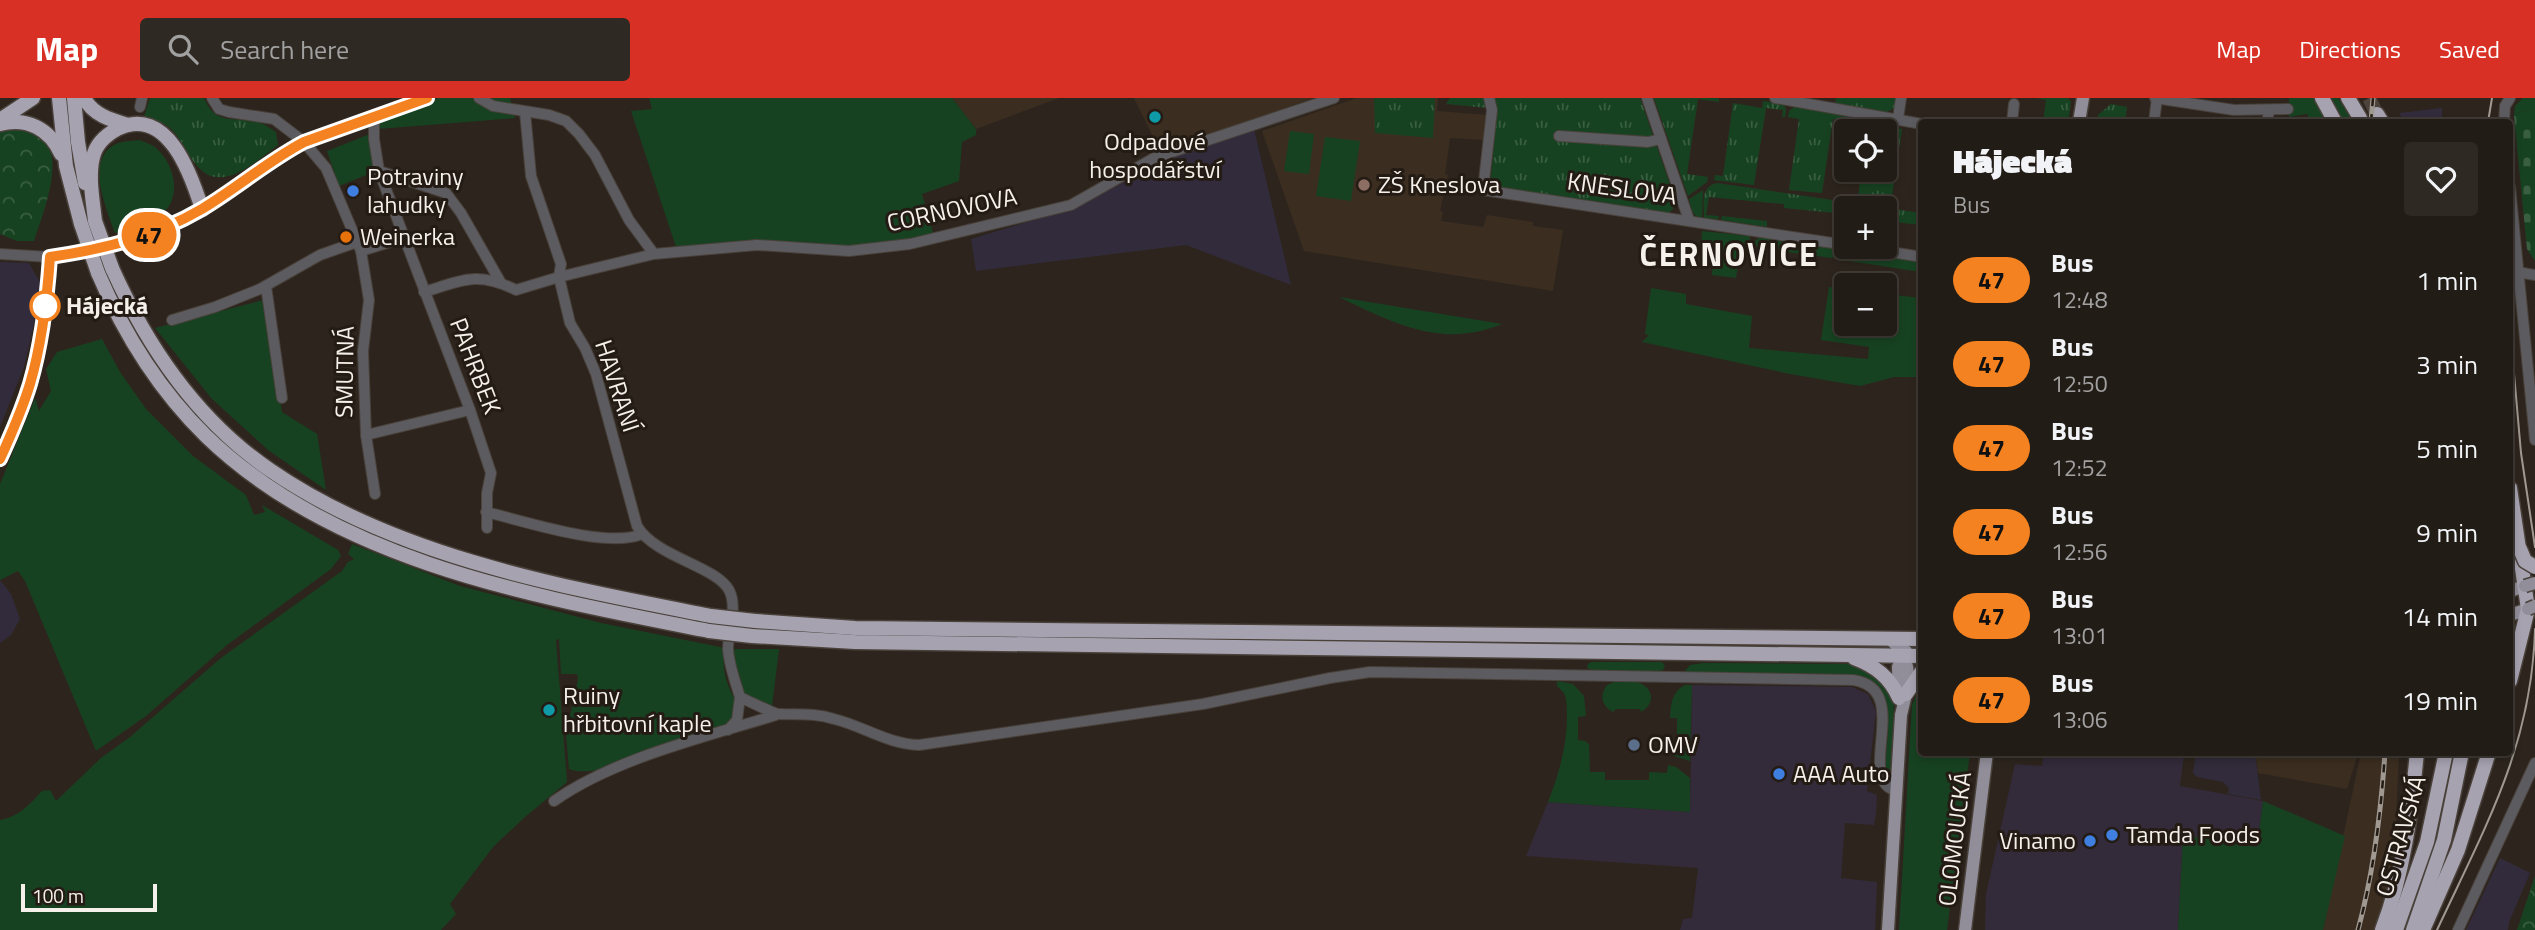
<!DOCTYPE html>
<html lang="en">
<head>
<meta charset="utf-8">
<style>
	body { margin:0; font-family:"Titillium Web",sans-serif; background:#2e2923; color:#f1f3f6; height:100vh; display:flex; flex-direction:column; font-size:26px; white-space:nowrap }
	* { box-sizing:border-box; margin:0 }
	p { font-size:23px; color:#a2a1a1 }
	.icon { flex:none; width:38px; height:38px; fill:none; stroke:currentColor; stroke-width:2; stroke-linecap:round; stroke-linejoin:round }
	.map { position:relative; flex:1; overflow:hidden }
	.sheet { position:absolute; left:1918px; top:21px; width:595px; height:637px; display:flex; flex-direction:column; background:#221c16; border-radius:7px; box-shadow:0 4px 10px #0003,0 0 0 2px #3f3a35 }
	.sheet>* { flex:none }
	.badge { padding:0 14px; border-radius:23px; font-size:24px; line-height:46px }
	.controls { position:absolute; left:1834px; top:21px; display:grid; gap:14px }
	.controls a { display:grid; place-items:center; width:63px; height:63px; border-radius:7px; background:#221c16; box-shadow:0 4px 10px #0003,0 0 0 2px #3f3a35; font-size:35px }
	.scale { position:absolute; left:21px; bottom:18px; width:136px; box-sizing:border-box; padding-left:7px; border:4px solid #f6f0eb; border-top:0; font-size:19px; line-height:24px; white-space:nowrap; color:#f6f0eb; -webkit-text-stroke:5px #241c14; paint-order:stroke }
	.map>.badge { position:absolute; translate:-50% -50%; box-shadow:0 0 0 4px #fff }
	.round { display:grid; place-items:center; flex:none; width:74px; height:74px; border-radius:7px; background:#2e2923 }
	.head { display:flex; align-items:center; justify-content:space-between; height:119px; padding:0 35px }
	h1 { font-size:33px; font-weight:800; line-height:52px }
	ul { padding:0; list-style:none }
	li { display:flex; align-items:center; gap:21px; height:84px; padding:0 35px }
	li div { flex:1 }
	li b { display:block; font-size:26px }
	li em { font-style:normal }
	li .badge { min-width:77px; font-weight:700; text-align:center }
	header { display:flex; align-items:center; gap:42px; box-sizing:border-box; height:98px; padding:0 35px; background:#d93025; color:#fff }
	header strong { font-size:33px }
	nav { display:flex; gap:38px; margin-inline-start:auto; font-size:24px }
	.search { width:490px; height:63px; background:#2e2923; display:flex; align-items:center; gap:18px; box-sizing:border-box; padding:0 24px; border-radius:7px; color:#a2a1a1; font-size:26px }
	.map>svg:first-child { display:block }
	.commercial { fill:#332a3a }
	.industrial { fill:#312b3b }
	.built { fill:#3b2e20 }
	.green { fill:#174221 }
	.forest { fill:url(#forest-crowns) }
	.cemetery { fill:url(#cemetery-stones) }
	.park { fill:url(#park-tufts) }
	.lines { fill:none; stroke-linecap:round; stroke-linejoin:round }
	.highway-tunnel { stroke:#4b433c; stroke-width:14; stroke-dasharray:14 7; stroke-linecap:butt }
	.minor-casing { stroke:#49413a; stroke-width:12 }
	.major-casing { stroke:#49413a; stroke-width:15 }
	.highway-casing { stroke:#49413a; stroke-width:17 }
	.minor { stroke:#5c5b60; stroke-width:10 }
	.major { stroke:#918e99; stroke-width:12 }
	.highway { stroke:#a6a2b0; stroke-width:14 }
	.tram { stroke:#a09992; stroke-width:2 }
	.rail-casing { stroke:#a09992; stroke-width:5 }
	.rail { stroke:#241c14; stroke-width:2.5; stroke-dasharray:8; stroke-linecap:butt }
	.major-bridge-casing { stroke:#49413a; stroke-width:15; stroke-linecap:butt }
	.highway-bridge-casing { stroke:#49413a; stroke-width:17; stroke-linecap:butt }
	.major-bridge { stroke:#918e99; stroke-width:12 }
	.highway-bridge { stroke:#a6a2b0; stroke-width:14 }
	.line-casing { stroke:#fff; stroke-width:16 }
	.line { stroke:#f58220; stroke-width:10 }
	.culture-dot { fill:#0f9aa8; stroke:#241c14; stroke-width:2.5 }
	.education-dot { fill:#8d6e63; stroke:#241c14; stroke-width:2.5 }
	.shop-dot { fill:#3f7fe0; stroke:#241c14; stroke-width:2.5 }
	.food-dot { fill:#e8710a; stroke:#241c14; stroke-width:2.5 }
	.stop-dot { fill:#fff; stroke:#f58220; stroke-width:3.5 }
	.service-dot { fill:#5c6f8a; stroke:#241c14; stroke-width:2.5 }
	.labels { text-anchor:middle; stroke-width:6; stroke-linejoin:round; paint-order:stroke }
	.poi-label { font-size:24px; fill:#f6f0eb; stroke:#241c14; text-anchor:start }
	.street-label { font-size:24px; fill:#f6f0eb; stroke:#241c14 }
	.stop-label { font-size:24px; font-weight:bold; fill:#f6f0eb; stroke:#241c14; text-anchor:start }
	.district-label { font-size:32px; font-weight:bold; letter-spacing:2px; fill:#f6f0eb; stroke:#241c14 }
</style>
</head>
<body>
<header>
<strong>Map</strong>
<div class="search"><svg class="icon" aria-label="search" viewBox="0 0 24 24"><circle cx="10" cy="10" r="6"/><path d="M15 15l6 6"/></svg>Search here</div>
<nav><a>Map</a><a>Directions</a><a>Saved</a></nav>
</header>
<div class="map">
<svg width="2535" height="832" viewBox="0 0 2535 832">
	<defs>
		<pattern id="forest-crowns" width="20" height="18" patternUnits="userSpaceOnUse" patternTransform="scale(1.75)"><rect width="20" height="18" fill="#174221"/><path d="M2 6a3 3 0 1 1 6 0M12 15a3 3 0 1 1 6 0" fill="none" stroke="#395e41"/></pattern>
		<pattern id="cemetery-stones" width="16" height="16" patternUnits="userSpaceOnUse" patternTransform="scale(1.75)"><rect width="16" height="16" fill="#174221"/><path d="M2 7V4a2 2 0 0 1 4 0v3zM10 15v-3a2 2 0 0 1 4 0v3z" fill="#395e41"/></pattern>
		<pattern id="park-tufts" width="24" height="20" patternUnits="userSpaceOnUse" patternTransform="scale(1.75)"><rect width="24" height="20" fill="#174221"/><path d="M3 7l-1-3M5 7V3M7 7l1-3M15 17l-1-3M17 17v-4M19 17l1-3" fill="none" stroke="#395e41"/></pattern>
	</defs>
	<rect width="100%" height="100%" fill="#2d251d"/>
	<g class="commercial">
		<polygon points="1692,587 1852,589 1868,596 1876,613 1867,693 1877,697 1876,715 1874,727 1845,725 1841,780 1877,784 1875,832 1680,832 1683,821 1692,820 1698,770 1526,758 1548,704 1690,714"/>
		<polygon points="2044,655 2184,655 2180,688 2263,703 2257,749 2183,737 2178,832 1985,832 1986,796 2015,666 2042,668"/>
	</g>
	<g class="industrial">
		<polygon points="2442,10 2442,24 2405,24 2399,15"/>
		<polygon points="1254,31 1291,187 1186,147 976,173 971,141 1079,108 1164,63"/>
		<polygon points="0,164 29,165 41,186 38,208 24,269 0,329"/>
		<polygon points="0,482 11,496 20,521 11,537 0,545"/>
		<polygon points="2196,655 2255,655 2261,702 2228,696 2229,690 2223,684 2197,679 2193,675"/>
		<polygon points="2500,760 2530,775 2509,824 2508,832 2466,832"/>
	</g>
	<g class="built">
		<polygon points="952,0 1059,0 976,31"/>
		<polygon points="1134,0 1314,0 1160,53"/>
		<polygon points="1357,0 1438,0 1437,13 1488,17 1486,42 1450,40 1445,76 1448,77 1440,113 1443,114 1441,123 1483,129 1487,117 1533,124 1533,128 1563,132 1553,193 1304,153 1262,33"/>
		<polygon points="2255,655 2255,654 2358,655 2347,691 2258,675"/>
		<polygon points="2361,655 2399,655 2395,748 2386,799 2374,832 2323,832"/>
	</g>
	<g class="green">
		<polygon points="438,0 510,0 515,20 378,31 382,20"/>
		<polygon points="649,0 952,0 976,31 976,37 962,44 959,83 922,96 934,138 870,147 677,152 631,13 652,11"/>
		<polygon points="2289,0 2319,0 2331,24 2311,24 2307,16 2289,19"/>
		<polygon points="2330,0 2338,0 2353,24 2343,24"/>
		<polygon points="2523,0 2535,0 2535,12 2516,15 2514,18 2515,8"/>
		<polygon points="1290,33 1314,36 1309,76 1284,73"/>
		<polygon points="370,36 376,73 339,88 327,53"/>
		<polygon points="1325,39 1360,43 1351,103 1316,98"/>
		<path d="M139,42c6,2 15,5 19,10 14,13 22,39 11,56 -12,17 -35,22 -54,27 -8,-24 -31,-74 1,-89 6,-3 16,-3 23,-4z"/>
		<path d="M1703,92l-1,28c-10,-1 -11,-10 -13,-19z"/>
		<polygon points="1722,118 1767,123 1767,129 1721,122"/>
		<polygon points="1702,133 1750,138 1749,150 1741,149 1736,180 1712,177 1713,163 1700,160"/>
		<polygon points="1760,139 1834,150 1837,155 1832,160 1757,150 1755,143"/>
		<polygon points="1850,152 1921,163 1921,174 1849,163 1845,157"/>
		<polygon points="1829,189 1846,191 1846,226 1885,226 1885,196 1921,200 1921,279 1894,279 1860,288 1790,276 1642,244 1649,237 1645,236 1651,190 1686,196 1686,206 1752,218 1749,250 1868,261 1869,249 1821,242"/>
		<path d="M1339,199l163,27c-60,25 -109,-1 -163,-27z"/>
		<polygon points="264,202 282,314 317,336 326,392 268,352 212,301 155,230"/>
		<polygon points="102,241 120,274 146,311 193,358 246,397 254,417 265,414 262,407 338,452 341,458 331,471 227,547 146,618 96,653 25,483 18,473 0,482 0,386 35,300 39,313 51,293 46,271 57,254"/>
		<path d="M352,446l108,42 141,37 124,25c-2,12 -2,22 2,34 7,21 16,19 3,42 -34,13 -130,58 -161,45l-3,-34 12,-56 -1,-5h-16l-2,-35 -3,1 11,142 -42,35 -32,30 -43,57 6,10 -15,16h-441v-110c20,-4 29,-15 42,-29l8,-1 6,11 45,-43 29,-21 91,-79 121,-87 6,-9 6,-3 -6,-5z"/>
		<path d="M734,551h45l-7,57c-7,-2 -17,-2 -23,-7 -13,-9 -14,-36 -15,-50z"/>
		<polygon points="1591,564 1662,564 1665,568 1663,572 1653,574 1595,573 1587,570 1588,566"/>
		<path d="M1703,565l141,1 13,1 19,8 18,28 -3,68 -3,2 -3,-2c2,-39 16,-93 -39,-95l-159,-2 -2,-1 5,-6z"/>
		<path d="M1557,583l16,3 11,12 2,20 -8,1v23l7,1 4,3 1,28h15v8h44v-8l18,1 1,-8 8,2 14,11v34l-142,-10c13,-33 22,-67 18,-103l-2,-6 -7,-7z"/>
		<path d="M1636,584c17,4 21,21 5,30l-1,-3h-24l-3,3c-11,-6 -14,-16 -6,-27l7,-3z"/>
		<polygon points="1921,586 1922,654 1970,655 1947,832 1899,832 1912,607"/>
		<path d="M1685,587h7l-2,76 -22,-7 1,-13 8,-1v-22h-7c1,-15 2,-26 15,-33z"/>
		<polygon points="2263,703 2345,738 2323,832 2178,832 2183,737 2257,749"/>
	</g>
	<g class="forest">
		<path d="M16,28c8,3 23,7 29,14 19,23 -3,76 -11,101h-17l-17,-7v-105z"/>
		<polygon points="2535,778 2535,832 2517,832"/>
	</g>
	<polygon class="cemetery" points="2535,12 2535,163 2527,151 2514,18 2516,15"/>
	<g class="park">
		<path d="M150,0h54c12,30 33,17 57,25 5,2 10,6 15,9l2,13c-21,16 -56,49 -80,22 -11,-12 -17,-30 -29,-40 -6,-5 -18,-8 -25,-10z"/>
		<polygon points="1374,0 1435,0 1433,40 1375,35"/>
		<polygon points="1450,0 1486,0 1488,10 1446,6"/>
		<polygon points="1491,0 1640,0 1675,101 1673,111 1668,115 1498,89 1491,79 1497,11 1493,10"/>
		<polygon points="1654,0 1718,0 1719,2 1719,4 1698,1 1687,76 1708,79 1707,84 1688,98"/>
		<polygon points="1836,0 1899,0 1896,9 1887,14 1835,7"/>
		<polygon points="2036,0 2068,0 2071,4 2068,24 2043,24 2046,2"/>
		<polygon points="1763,3 1784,6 1786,12 1785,19 1782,19 1783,12 1766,10 1754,87 1714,82 1715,77 1723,78 1733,5 1762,10"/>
		<polygon points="2111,6 2127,9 2125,24 2097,24 2098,17"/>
		<path d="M1803,8c11,1 42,2 49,11 2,3 2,8 1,12l-3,-1 1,-7 -18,-2 -11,74 -33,-3 10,-71 -11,-2 1,-6 5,-4z"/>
		<polygon points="1862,25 1902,31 1891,104 1858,102 1861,72 1885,72 1885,33 1866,33 1867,30"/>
		<path d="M1717,85l204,30v12l-36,-4v-13h-39v6l-62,-6v-4l-75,-7 -3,18 13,1 -1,3 -14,-1c0,-15 -4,-31 13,-35z"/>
	</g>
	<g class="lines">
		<polyline class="highway-tunnel" points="2369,0 2377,16"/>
		<defs>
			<g id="minor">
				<polyline points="212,0 219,11 229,14 274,21 304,44 326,70 361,153 369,202 363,253 366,337 375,396"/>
				<polyline points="479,0 493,8 549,17 566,23 579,36 595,57 629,122 654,156"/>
				<polyline points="1489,0 1492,12 1483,92 1846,147"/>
				<polyline points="1647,0 1689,122"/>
				<polyline points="1775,0 1922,26"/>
				<polyline points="2155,0 2234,12 2288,11"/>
				<polyline points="140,9 142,0"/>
				<path d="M525,14l6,64 30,88 -2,13 11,46 15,25 11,26 41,152c18,31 79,40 92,64 9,17 -1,41 -1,59 1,16 7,32 12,48 6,3 35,17 39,17 20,1 36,-1 55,5 29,7 54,25 85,26l284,-41 127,-26 40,-6 483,8c62,9 0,101 44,111"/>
				<polyline points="374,18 374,41 379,73 470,312 491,375 487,395 487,430"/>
				<polyline points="1898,21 1901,0"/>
				<polyline points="2012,24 2014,6"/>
				<polyline points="2154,24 2157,0"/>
				<polyline points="2267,24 2269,13"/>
				<polyline points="2504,24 2505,8 2510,0"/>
				<polyline points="1559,38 1648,44 1661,41"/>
				<polyline points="379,73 446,95 461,115 501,185"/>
				<polyline points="2510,89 2535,342"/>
				<path d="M118,146c72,-15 123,-69 186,-102l123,-44"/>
				<polyline points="1859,149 1922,159"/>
				<polyline points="361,153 403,140"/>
				<polyline points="0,156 50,159 80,154"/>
				<polyline points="2518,174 2535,177"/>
				<polyline points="266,188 282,300"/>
				<path d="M424,194c39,-12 54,-21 92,-2l43,-13 95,-23 103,-9 92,6 61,-7 161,-39 83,-47 180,-60"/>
				<polyline points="172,222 215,209 260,191 320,157 357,144"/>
				<polyline points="366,337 470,312"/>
				<path d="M0,361c8,-18 16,-36 23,-54 17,-48 23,-98 27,-148"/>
				<path d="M486,414c38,9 121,37 156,22"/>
				<polyline points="728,632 737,622 740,599"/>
				<path d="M554,703c61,-43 151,-64 222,-86"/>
				<polyline points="2458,832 2535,665"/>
			</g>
			<g id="major">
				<polyline points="2079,24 2083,0"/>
				<polyline points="2510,493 2525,488"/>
				<polyline points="2510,517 2528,511"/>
				<polyline points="1899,600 1898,569 1906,553"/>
				<path d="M1888,832l13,-215c7,-29 15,-54 -11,-76"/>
				<polyline points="1965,832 1987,654"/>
			</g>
			<g id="highway">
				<polyline points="59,0 66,68 81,126"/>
				<polyline points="74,0 78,44 85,85"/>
				<path d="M84,0c9,17 27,22 44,27"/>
				<polyline points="2322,0 2335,24"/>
				<polyline points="2348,0 2360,20"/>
				<polyline points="2377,16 2382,24"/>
				<polyline points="0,22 33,0"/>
				<path d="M0,26c27,-7 50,5 61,30"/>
				<path d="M95,123c-2,-20 -7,-44 -2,-64 3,-13 13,-22 24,-28 50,-25 74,45 85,80"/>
				<path d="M112,170c35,78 86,153 158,202 126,87 293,117 441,146"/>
				<path d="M98,175c26,61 61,117 108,163 131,127 332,161 503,195"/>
				<polyline points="2510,390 2528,511 2510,583"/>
				<polyline points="755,523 855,530 1922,541"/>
				<polyline points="752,538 855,544 1922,558"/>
				<path d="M1854,560c21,8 36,19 45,40"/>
				<polyline points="1906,596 1922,573"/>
				<path d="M2382,832c22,-58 29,-116 35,-178"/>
				<polyline points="2396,832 2427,744 2446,654"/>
				<polyline points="2413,832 2444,742 2462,654"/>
				<polyline points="2423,832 2458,752 2489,654"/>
			</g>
		</defs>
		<use href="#minor" class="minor-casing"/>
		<use href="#major" class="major-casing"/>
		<use href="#highway" class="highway-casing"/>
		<use href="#minor" class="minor"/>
		<use href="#major" class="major"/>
		<use href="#highway" class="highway"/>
		<g class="tram">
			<polyline points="2488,24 2492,0"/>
			<polyline points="2510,230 2521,355 2535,449"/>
			<path d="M2437,832c48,-103 95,-184 98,-301"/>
		</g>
		<defs>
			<g id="rail">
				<polyline points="2371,24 2373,0"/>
				<path d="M2358,832c16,-59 23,-117 27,-178"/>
			</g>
		</defs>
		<use href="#rail" class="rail-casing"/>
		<use href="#rail" class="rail"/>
		<defs>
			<g id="major-bridge">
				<polyline points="2525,488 2535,485"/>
				<polyline points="2528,511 2535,508"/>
			</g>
			<g id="highway-bridge">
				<polyline points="95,123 112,170"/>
				<polyline points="81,126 98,175"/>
				<polyline points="2520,451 2525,463 2535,469"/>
				<polyline points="711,518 755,523"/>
				<polyline points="709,533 752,538"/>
			</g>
		</defs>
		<use href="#major-bridge" class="major-bridge-casing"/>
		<use href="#highway-bridge" class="highway-bridge-casing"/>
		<use href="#major-bridge" class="major-bridge"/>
		<use href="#highway-bridge" class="highway-bridge"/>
	</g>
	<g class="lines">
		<defs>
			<path id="line" d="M0,361c11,-24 22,-49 30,-75 12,-41 17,-84 20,-127 54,-8 104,-20 152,-48 35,-21 66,-48 102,-67l123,-44"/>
		</defs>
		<use href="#line" class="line-casing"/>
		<use href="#line" class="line"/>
	</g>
	<g class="culture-dot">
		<circle cx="1155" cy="19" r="7"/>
		<circle cx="549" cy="612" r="7"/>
	</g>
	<circle class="education-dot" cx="1364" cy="87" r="7"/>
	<g class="shop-dot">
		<circle cx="353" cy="93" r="7"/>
		<circle cx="1779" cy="676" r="7"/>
		<circle cx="2112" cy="737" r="7"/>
		<circle cx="2090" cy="743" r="7"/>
	</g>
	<circle class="food-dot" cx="346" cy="139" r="7"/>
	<circle class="stop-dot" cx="45" cy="208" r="14"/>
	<circle class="service-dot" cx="1634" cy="647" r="7"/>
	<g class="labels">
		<g class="poi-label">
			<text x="1155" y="52" text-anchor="middle">Odpadové<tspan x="1155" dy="28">hospodářství</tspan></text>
			<text x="367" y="87">Potraviny<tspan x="367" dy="28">lahudky</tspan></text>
			<text x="1378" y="95">ZŠ Kneslova</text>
			<text x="360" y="147">Weinerka</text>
			<text x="563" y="606">Ruiny<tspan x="563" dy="28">hřbitovní kaple</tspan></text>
			<text x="1648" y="655">OMV</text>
			<text x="1793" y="684">AAA Auto</text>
			<text x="2126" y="745">Tamda Foods</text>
			<text x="2076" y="751" text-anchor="end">Vinamo</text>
		</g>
		<g class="street-label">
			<text transform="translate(1622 91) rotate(8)" y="8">KNESLOVA</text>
			<text transform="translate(952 112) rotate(-12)" y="8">CORNOVOVA</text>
			<text transform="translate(475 268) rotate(69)" y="8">PAHRBEK</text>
			<text transform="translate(345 274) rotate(-89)" y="8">SMUTNÁ</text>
			<text transform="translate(617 288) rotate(72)" y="8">HAVRANÍ</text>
			<text transform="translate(2401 738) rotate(-74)" y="8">OSTRAVSKÁ</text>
			<text transform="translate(1955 741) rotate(-83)" y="8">OLOMOUCKÁ</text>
		</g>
		<g class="stop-label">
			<text x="66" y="216">Hájecká</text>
		</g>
		<g class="district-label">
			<text x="1729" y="168">ČERNOVICE</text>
		</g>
	</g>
</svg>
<div class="controls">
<a><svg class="icon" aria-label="locate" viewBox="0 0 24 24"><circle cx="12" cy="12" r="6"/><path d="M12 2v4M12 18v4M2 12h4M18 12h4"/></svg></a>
<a>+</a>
<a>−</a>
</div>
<div class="scale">100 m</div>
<b class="badge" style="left:149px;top:137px;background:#f58220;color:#111">47</b>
<section class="sheet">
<div class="head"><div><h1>Hájecká</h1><p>Bus</p></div><a class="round"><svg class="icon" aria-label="heart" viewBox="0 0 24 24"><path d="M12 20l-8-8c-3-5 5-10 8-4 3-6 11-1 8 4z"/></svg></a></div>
<ul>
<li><span class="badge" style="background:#f58220;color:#111">47</span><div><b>Bus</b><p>12:48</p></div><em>1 min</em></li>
<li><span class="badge" style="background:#f58220;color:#111">47</span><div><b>Bus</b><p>12:50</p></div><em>3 min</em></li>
<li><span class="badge" style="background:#f58220;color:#111">47</span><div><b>Bus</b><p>12:52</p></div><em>5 min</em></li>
<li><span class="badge" style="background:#f58220;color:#111">47</span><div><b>Bus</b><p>12:56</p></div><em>9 min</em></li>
<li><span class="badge" style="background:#f58220;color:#111">47</span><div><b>Bus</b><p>13:01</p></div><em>14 min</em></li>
<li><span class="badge" style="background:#f58220;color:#111">47</span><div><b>Bus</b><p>13:06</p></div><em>19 min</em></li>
</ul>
</section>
</div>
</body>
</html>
